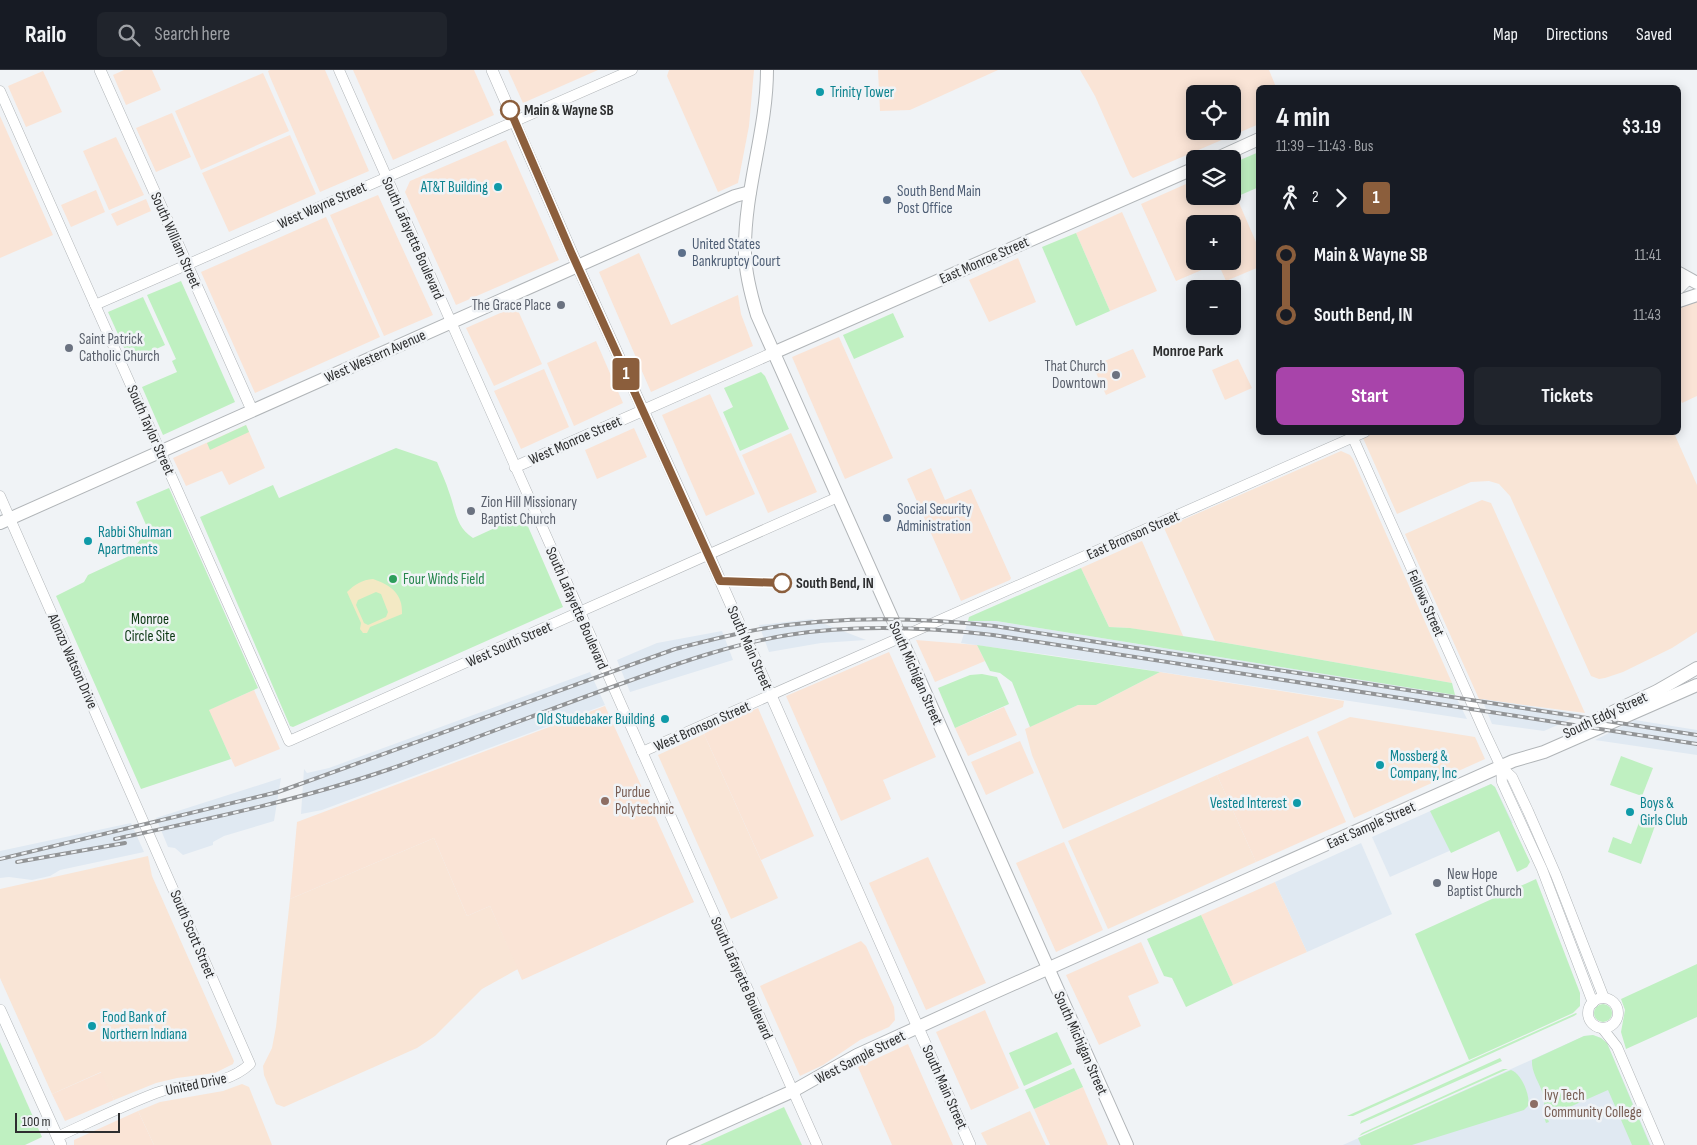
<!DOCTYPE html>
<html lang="en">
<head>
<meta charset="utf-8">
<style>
	body { margin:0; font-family:"Sofia Sans Condensed",sans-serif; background:#20242c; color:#f1f3f6; height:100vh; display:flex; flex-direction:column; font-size:19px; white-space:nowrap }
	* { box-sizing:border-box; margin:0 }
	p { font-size:16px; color:#9ea1a6 }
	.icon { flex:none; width:28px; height:28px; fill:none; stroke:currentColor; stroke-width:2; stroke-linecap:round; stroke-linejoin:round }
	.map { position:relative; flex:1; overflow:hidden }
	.side { position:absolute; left:1256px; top:15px; width:425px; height:350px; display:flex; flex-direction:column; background:#171b24; border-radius:8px; box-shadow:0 2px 12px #0003 }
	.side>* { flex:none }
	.badge { padding:0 10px; border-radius:4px; font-size:18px; line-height:32px }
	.tools { position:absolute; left:1186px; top:15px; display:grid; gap:10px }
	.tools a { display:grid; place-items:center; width:55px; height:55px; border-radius:8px; background:#171b24; box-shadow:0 2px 12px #0003; font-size:25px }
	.scale { position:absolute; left:15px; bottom:12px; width:105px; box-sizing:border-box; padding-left:5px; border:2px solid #2d2e2f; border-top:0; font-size:14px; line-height:18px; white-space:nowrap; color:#2d2e2f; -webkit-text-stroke:4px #f0f3f6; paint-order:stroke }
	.map>.badge { position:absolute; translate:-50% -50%; box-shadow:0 0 0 2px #fff }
	.legs { display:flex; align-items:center; gap:8px; height:55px; padding:0 20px; font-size:16px }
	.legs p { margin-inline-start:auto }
	.head { display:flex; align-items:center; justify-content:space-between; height:85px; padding:0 20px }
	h1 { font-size:28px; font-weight:700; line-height:38px }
	.primary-button { display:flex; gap:10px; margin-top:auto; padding:10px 20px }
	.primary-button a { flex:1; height:58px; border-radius:8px; background:#a844aa; color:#fff; font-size:20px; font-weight:700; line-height:58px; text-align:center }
	.primary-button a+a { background:#20242c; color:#f1f3f6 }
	ul { padding:0 20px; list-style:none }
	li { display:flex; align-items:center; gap:18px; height:60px; font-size:19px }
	li i { display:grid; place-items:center; width:8px; height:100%; margin:0 6px; background:currentColor }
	li i::after { content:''; width:12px; height:12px; margin:-6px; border:4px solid; border-radius:50%; background:#171b24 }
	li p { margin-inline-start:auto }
	li:first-child i { background:linear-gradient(#0000 50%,currentColor 0) }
	li:last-child i { background:linear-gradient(currentColor 50%,#0000 0) }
	header { display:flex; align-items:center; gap:30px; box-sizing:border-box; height:70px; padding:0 25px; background:#171b24; border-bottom:1px solid #363941 }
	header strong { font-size:24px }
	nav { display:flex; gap:28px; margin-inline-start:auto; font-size:18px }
	.search { width:350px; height:45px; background:#20242c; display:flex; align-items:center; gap:12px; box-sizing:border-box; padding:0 18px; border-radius:8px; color:#9ea1a6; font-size:19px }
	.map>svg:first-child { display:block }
	.commercial { fill:#fae4d6; fill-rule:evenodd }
	.industrial { fill:#f9e5d6 }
	.built { fill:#e0e9f2 }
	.green { fill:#bff0c1 }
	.sand { fill:#f3e9c4; fill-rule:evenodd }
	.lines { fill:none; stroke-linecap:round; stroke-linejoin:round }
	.tertiary-casing { stroke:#b1b5b8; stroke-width:11 }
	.secondary-casing { stroke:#b1b5b8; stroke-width:12 }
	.primary-casing { stroke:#b1b5b8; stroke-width:14 }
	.tertiary { stroke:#fff; stroke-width:10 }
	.secondary { stroke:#fff; stroke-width:11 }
	.primary { stroke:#fff; stroke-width:12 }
	.rail-casing { stroke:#929496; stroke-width:4 }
	.rail { stroke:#f0f3f6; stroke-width:2; stroke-dasharray:5.5; stroke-linecap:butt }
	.line-1-casing { stroke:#fff; stroke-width:11 }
	.line-1 { stroke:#8b5e3c; stroke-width:8 }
	.culture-dot { fill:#0f9aa8; stroke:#f0f3f6; stroke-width:2 }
	.stop-1-dot { fill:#fff; stroke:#8b5e3c; stroke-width:2.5 }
	.service-dot { fill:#5c6f8a; stroke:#f0f3f6; stroke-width:2 }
	.worship-dot { fill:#6b7280; stroke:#f0f3f6; stroke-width:2 }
	.leisure-dot { fill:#2e9e5b; stroke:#f0f3f6; stroke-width:2 }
	.education-dot { fill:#8d6e63; stroke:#f0f3f6; stroke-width:2 }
	.labels { text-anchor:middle; stroke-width:5; stroke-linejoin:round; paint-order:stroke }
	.culture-label { font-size:15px; fill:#0d838f; stroke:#f0f3f6; text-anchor:start }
	.stop-label { font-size:15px; font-weight:bold; fill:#2d2e2f; stroke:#f0f3f6; text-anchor:start }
	.service-label { font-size:15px; fill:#4e5e75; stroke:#f0f3f6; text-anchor:start }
	.street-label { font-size:15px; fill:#2d2e2f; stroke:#f0f3f6 }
	.worship-label { font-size:15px; fill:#5b616d; stroke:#f0f3f6; text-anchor:start }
	.leisure-label { font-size:15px; fill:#27864d; stroke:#f0f3f6; text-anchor:start }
	.park-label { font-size:15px; fill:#0a3611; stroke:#f0f3f6 }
	.education-label { font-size:15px; fill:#785e54; stroke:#f0f3f6; text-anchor:start }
	.neighbourhood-label { font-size:16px; font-weight:bold; fill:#2d2e2f; stroke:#f0f3f6 }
</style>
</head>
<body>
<header>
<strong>Railo</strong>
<div class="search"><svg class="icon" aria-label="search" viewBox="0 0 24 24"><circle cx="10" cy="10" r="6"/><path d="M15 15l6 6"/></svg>Search here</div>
<nav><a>Map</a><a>Directions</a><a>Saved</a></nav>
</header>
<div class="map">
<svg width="1697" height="1075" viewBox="0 0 1697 1075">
	<rect width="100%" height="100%" fill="#f0f3f6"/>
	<g class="commercial">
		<polygon points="124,0 152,0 161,20 126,35 113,5"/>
		<polygon points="270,0 325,0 369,101 320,122 270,7 268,1"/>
		<polygon points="353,0 474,0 494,45 393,90"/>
		<polygon points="508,0 598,0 523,33"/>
		<polygon points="669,0 754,0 749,56 738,113 718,122 667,6"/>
		<polygon points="878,0 998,0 910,40 880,41"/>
		<path d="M1080,0h189l7,17 -17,1v36l-126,54 -3,-3 -35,-79zM1195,24h37v37h-37z"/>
		<polygon points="43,1 62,42 26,57 8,16"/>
		<polygon points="263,3 289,61 201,100 175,41"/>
		<polygon points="172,43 191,87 156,102 136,58"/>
		<polygon points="0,46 53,165 0,188"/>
		<polygon points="290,65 316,124 229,162 202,103"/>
		<polygon points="116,67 144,125 109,140 83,81"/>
		<polygon points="506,70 559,190 456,235 405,122 410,111"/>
		<path d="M1195,110v16h37l1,-7 26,60v18l-33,14 -8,-18 -42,18 -35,-77zM1195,154h37v37h-37z"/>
		<polygon points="96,120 105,142 71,157 61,135"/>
		<polygon points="378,125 433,245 384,266 330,145"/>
		<polygon points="146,129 151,141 117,156 111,144"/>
		<polygon points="1122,142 1157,221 1110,241 1076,163"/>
		<polygon points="326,147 380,267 255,323 201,202"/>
		<polygon points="639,183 671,255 738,225 741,244 753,276 651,322 599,202"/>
		<polygon points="1018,188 1036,232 989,252 969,210"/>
		<polygon points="1697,230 1697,326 1682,333 1679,326 1679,238"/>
		<polygon points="516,236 542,294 494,316 466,258"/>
		<polygon points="839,267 893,388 845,409 792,287"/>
		<polygon points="596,271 623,333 574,356 547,293"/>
		<polygon points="1133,279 1146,307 1106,325 1093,296"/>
		<polygon points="1238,289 1252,318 1225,330 1212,300"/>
		<polygon points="544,299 569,357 521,379 494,321"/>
		<polygon points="710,324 755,424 706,446 662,345"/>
		<polygon points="246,355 265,398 229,415 222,401 186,416 173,388"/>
		<polygon points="634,358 647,387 597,409 585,380"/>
		<polygon points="791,363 817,422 768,443 742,385"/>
		<polygon points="931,398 945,430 971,419 1011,508 1010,510 961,531 907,409"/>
		<polygon points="916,570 977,575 985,591 935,612"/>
		<polygon points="889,582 936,687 883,710 891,729 841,751 786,626"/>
		<polygon points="254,620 280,679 235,697 208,640"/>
		<polygon points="605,636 694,832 522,910 490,836 467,846 434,768 290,829 297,752"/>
		<polygon points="1004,637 1017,665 968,686 955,658"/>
		<polygon points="758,638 814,766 761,790 704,664 717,656"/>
		<polygon points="1308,666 1346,752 1256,792 1217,705"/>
		<polygon points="1020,671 1034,703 986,725 971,692"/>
		<polygon points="1064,772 1103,860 1056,882 1016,793"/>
		<polygon points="928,787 986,913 926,940 869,813"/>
		<polygon points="1275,812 1307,882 1233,915 1201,845"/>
		<polygon points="861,871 866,876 894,937 895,950 889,957 860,970 823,995 800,1006 760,916"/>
		<polygon points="1141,872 1159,913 1128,926 1141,956 1099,975 1066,905"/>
		<polygon points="985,940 1019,1018 971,1040 936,962"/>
		<polygon points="908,974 935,1035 953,1075 892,1075 858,997"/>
		<polygon points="102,1002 114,1030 65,1051 52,1024"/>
		<polygon points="1083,1017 1108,1075 1050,1075 1034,1039"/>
		<polygon points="138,1041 154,1075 74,1075 74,1070"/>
	</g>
	<g class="industrial">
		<polygon points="1375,362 1674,363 1697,415 1697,562 1672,578 1623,602 1605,608 1599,609 1591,606 1510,426 1499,414 1489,411 1471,412 1397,444 1363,368"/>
		<polygon points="1341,381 1350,385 1353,389 1452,613 1215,571 1164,458"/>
		<polygon points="1482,430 1491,433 1585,643 1479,629 1405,464"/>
		<polygon points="1142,471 1184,568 1130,558 1109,557 1081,498"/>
		<polygon points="1160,602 1344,631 1343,637 1063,759 1032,685 1025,659 1078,635 1096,635"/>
		<polygon points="1350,647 1475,667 1485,689 1354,748 1317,662"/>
		<polygon points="704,664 778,828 731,849 658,685"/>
		<polygon points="1217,705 1256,792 1108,859 1068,771"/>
		<polygon points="434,768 467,846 490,836 518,899 482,919 435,966 417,978 284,1037 276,1034 264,1005 263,996 272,978 276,957 290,829"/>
		<polygon points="148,786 152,806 234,991 233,994 215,1003 177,1008 156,1013 114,1030 101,1002 52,1024 0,908 0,819"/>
		<polygon points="242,1014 249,1017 272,1075 154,1075 138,1041 160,1032 223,1021"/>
		<polygon points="1030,1041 1046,1075 987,1075 981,1063"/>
	</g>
	<g class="built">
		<polygon points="812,549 866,570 821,573 769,582 759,555"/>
		<polygon points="968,551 996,551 1455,625 1467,649 1050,585 961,573"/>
		<polygon points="722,561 733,590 630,622 617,590 657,573"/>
		<polygon points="590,602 605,635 322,740 301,744 304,699 307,703 329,698"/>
		<polygon points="1482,629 1582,644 1544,661 1492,654"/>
		<polygon points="1635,650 1697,660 1697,685 1595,670"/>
		<polygon points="281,708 274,751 224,766 213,772 213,775 183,785 175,778 168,777 156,748"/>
		<polygon points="1491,714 1495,717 1513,753 1390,807 1372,767"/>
		<polygon points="131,753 144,782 60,800 50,806 32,810 9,807 0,808 0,781"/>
		<polygon points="1361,773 1392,844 1307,882 1275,812"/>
		<polygon points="1593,965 1601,968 1607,973 1651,1075 1343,1075 1584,966"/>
	</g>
	<g class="green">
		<polygon points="1259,82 1259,117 1236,127 1233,119 1233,93"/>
		<polygon points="1076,163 1110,241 1076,256 1042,177"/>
		<polygon points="181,211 235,332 163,365 142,317 177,302 172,291 176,289 147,225"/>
		<polygon points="143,227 165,275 130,291 108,242"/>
		<polygon points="893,243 904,267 854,289 843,265"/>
		<polygon points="761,302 765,306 789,359 740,381 723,342 733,337 724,318"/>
		<polygon points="246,355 249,362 210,380 207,373"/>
		<path d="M396,378l41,14c4,10 9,20 12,30 7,18 6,34 24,46l50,-23 40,92 -270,120 -3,-1 -90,-209 73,-32 6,13z"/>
		<polygon points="169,418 258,618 209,640 231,689 141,719 56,526 84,512 88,505 127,487 140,470 150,464 136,432"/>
		<polygon points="1081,498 1109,557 1130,558 1215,571 1452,613 1455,625 996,551 968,551 969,547"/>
		<polygon points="977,575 1160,602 1096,635 1078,635 1030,657 1012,612 1000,603 990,601"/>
		<polygon points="982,604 997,607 1009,634 955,658 938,618 970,605"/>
		<polygon points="1621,686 1653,698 1642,726 1610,715"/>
		<polygon points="1491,714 1495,717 1530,792 1527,797 1517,802 1499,761 1451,783 1430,741"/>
		<polygon points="1640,750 1655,756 1641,794 1608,782 1613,767 1631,774"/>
		<polygon points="1536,809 1580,923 1580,936 1573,943 1469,990 1415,864"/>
		<polygon points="1201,845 1233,915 1186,937 1172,908 1164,906 1147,869"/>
		<polygon points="1697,894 1697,947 1626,979 1621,962 1625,940 1621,929"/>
		<circle cx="1603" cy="943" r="9"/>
		<polygon points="1576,943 1577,944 1574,946 1353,1046 1347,1046"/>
		<polygon points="1057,962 1072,994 1024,1016 1009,983"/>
		<path d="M1593,965l8,3 6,5 43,102h-18l-24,-55 -61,27 2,5 -3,1c-4,-10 0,-18 -3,-28 -3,-12 -12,-22 -11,-35l52,-24z"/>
		<polygon points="0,972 42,1067 25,1075 0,1075"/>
		<polygon points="1500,988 1502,991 1360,1054 1361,1051"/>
		<polygon points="1074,998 1083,1017 1034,1039 1025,1020"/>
		<polygon points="1503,999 1508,999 1359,1066 1362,1063"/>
		<path d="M1511,1000c10,3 20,26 17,36l-4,4 -112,35h-51l-3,-7z"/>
		<polygon points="784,1037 802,1075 700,1075"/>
	</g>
	<path class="sand" d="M373,509c18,6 30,15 29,35l-32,13 -3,6h-4l-3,-4 1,-6 -14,-31c8,-8 15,-12 26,-13zM376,522l5,2 7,18 -2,5 -18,8 -4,-2 -8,-18 2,-5z"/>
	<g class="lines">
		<defs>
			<g id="tertiary">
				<polyline points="339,0 817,1075"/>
				<polyline points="0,21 289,671 838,427"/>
				<polyline points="1679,219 1689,209"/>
				<polyline points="95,235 632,0"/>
				<polyline points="1353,368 1485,663 1501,697 1512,707 1528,741 1556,805 1604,928"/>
				<path d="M0,426l250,568c-27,25 -62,17 -94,29 -34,13 -66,29 -99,44"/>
				<polyline points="642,682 1365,362"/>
				<polyline points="1501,697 1502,712 1542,799 1593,933"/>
				<circle cx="1603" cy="943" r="15"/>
				<polyline points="1603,959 1617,977 1659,1075"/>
			</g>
			<g id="secondary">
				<polyline points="100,0 252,340"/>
				<polyline points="492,0 578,197 708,483 970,1075"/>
				<polyline points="515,397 773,283"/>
				<polyline points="0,940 61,1075"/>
			</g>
			<g id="primary">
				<path d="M767,0c0,61 -23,120 -22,182 0,21 6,43 12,63l370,830"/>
				<polyline points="1215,89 1259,69"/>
				<polyline points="1679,203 1697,213"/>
				<polyline points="1679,231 1697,225"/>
				<polyline points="773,283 1195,98"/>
				<polyline points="0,453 735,126 750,122"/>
				<polyline points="1600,648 1657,621 1697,598"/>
				<polyline points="673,1075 793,1021 857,985 982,928 1513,691 1544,682 1697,615"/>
			</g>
		</defs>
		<use href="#tertiary" class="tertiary-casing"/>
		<use href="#secondary" class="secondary-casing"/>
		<use href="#primary" class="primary-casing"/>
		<use href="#tertiary" class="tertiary"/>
		<use href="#secondary" class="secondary"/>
		<use href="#primary" class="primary"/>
		<defs>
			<g id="rail">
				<path d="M115,769c93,-20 185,-39 275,-70 79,-28 157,-59 236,-87 53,-19 106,-38 162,-47 68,-11 137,-8 205,0l704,109"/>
				<path d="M0,789l278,-67 397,-143c28,-7 57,-15 86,-20 77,-13 155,-12 233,-3l703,109"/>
				<polyline points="17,792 125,773"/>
			</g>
		</defs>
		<use href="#rail" class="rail-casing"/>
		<use href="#rail" class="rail"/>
	</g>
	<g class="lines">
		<defs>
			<polyline id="line-1" points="510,40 571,182 720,511 782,513"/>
		</defs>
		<use href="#line-1" class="line-1-casing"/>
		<use href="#line-1" class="line-1"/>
	</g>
	<g class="culture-dot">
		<circle cx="820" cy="22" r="5"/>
		<circle cx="498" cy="117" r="5"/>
		<circle cx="88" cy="471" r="5"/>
		<circle cx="665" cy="649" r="5"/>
		<circle cx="1380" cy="695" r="5"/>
		<circle cx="1297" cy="733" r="5"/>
		<circle cx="1630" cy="742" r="5"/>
		<circle cx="92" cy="956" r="5"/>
	</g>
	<g class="stop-1-dot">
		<circle cx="510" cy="40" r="9"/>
		<circle cx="782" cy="513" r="9"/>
	</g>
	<g class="service-dot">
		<circle cx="887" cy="130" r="5"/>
		<circle cx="682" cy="183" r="5"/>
		<circle cx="887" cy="448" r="5"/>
	</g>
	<g class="worship-dot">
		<circle cx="561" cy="235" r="5"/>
		<circle cx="69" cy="278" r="5"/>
		<circle cx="1116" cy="305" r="5"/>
		<circle cx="471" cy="441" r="5"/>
		<circle cx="1437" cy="813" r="5"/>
	</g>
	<circle class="leisure-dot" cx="393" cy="509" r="5"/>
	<g class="education-dot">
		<circle cx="605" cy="731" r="5"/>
		<circle cx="1534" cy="1034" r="5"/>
	</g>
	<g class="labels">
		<g class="culture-label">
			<text x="830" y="27">Trinity Tower</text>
			<text x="488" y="122" text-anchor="end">AT&amp;T Building</text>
			<text x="98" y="467">Rabbi Shulman<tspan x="98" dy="17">Apartments</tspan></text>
			<text x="655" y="654" text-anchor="end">Old Studebaker Building</text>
			<text x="1390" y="691">Mossberg &amp;<tspan x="1390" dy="17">Company, Inc</tspan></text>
			<text x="1287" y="738" text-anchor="end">Vested Interest</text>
			<text x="1640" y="738">Boys &amp;<tspan x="1640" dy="17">Girls Club</tspan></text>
			<text x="102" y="952">Food Bank of<tspan x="102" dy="17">Northern Indiana</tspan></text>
		</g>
		<g class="stop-label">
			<text x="524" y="45">Main &amp; Wayne SB</text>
			<text x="796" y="518">South Bend, IN</text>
		</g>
		<g class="service-label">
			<text x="897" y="126">South Bend Main<tspan x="897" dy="17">Post Office</tspan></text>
			<text x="692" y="179">United States<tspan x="692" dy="17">Bankruptcy Court</tspan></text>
			<text x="897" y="444">Social Security<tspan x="897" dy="17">Administration</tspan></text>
		</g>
		<g class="street-label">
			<text transform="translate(322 135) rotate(-24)" y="5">West Wayne Street</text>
			<text transform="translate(413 168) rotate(66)" y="5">South Lafayette Boulevard</text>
			<text transform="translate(176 170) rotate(66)" y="5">South William Street</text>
			<text transform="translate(984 190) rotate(-24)" y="5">East Monroe Street</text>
			<text transform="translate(375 286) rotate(-24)" y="5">West Western Avenue</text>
			<text transform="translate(151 360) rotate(66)" y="5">South Taylor Street</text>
			<text transform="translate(575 370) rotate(-24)" y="5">West Monroe Street</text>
			<text transform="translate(1133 465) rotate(-24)" y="5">East Bronson Street</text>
			<text transform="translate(1426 533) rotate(66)" y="5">Fellows Street</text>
			<text transform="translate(577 538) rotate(66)" y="5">South Lafayette Boulevard</text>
			<text transform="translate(509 574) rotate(-24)" y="5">West South Street</text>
			<text transform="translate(750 578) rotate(66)" y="5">South Main Street</text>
			<text transform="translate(73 591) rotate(66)" y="5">Alonzo Watson Drive</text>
			<text transform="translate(916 603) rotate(66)" y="5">South Michigan Street</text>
			<text transform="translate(1605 645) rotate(-25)" y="5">South Eddy Street</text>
			<text transform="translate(702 656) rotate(-24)" y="5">West Bronson Street</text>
			<text transform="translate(1371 755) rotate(-24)" y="5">East Sample Street</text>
			<text transform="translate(193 864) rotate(67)" y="5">South Scott Street</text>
			<text transform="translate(742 908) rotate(66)" y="5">South Lafayette Boulevard</text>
			<text transform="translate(1081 973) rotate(66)" y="5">South Michigan Street</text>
			<text transform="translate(860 987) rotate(-27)" y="5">West Sample Street</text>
			<text transform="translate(196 1014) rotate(-12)" y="5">United Drive</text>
			<text transform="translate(945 1017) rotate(66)" y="5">South Main Street</text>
		</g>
		<g class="worship-label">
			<text x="551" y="240" text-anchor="end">The Grace Place</text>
			<text x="79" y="274">Saint Patrick<tspan x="79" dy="17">Catholic Church</tspan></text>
			<text x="1106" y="301" text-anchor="end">That Church<tspan x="1106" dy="17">Downtown</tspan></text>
			<text x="481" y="437">Zion Hill Missionary<tspan x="481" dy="17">Baptist Church</tspan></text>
			<text x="1447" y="809">New Hope<tspan x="1447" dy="17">Baptist Church</tspan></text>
		</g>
		<g class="leisure-label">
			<text x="403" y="514">Four Winds Field</text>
		</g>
		<g class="park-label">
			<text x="150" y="554">Monroe<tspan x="150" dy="17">Circle Site</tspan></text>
		</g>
		<g class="education-label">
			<text x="615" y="727">Purdue<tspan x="615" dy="17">Polytechnic</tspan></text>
			<text x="1544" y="1030">Ivy Tech<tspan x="1544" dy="17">Community College</tspan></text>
		</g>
		<g class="neighbourhood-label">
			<text x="1188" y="286">Monroe Park</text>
		</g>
	</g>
</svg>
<div class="tools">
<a><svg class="icon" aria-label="locate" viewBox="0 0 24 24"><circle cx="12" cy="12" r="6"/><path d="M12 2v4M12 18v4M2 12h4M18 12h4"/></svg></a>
<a><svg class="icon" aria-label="layers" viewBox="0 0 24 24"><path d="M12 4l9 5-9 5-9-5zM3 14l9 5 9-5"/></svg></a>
<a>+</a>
<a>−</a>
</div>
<div class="scale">100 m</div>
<b class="badge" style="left:626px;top:304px;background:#8b5e3c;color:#fff">1</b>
<section class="side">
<div class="head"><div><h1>4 min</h1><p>11:39 – 11:43 · Bus</p></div><b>$3.19</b></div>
<div class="legs"><svg class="icon" aria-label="walk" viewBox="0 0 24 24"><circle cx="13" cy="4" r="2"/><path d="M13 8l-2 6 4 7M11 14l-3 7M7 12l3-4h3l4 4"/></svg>2<svg class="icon" aria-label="forward" viewBox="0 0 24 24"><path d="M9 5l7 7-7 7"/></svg><b class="badge" style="background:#8b5e3c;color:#fff">1</b></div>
<ul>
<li><i style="color:#8b5e3c"></i><b>Main &amp; Wayne SB</b><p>11:41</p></li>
<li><i style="color:#8b5e3c"></i><b>South Bend, IN</b><p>11:43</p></li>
</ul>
<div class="primary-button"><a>Start</a><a>Tickets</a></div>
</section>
</div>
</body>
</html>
